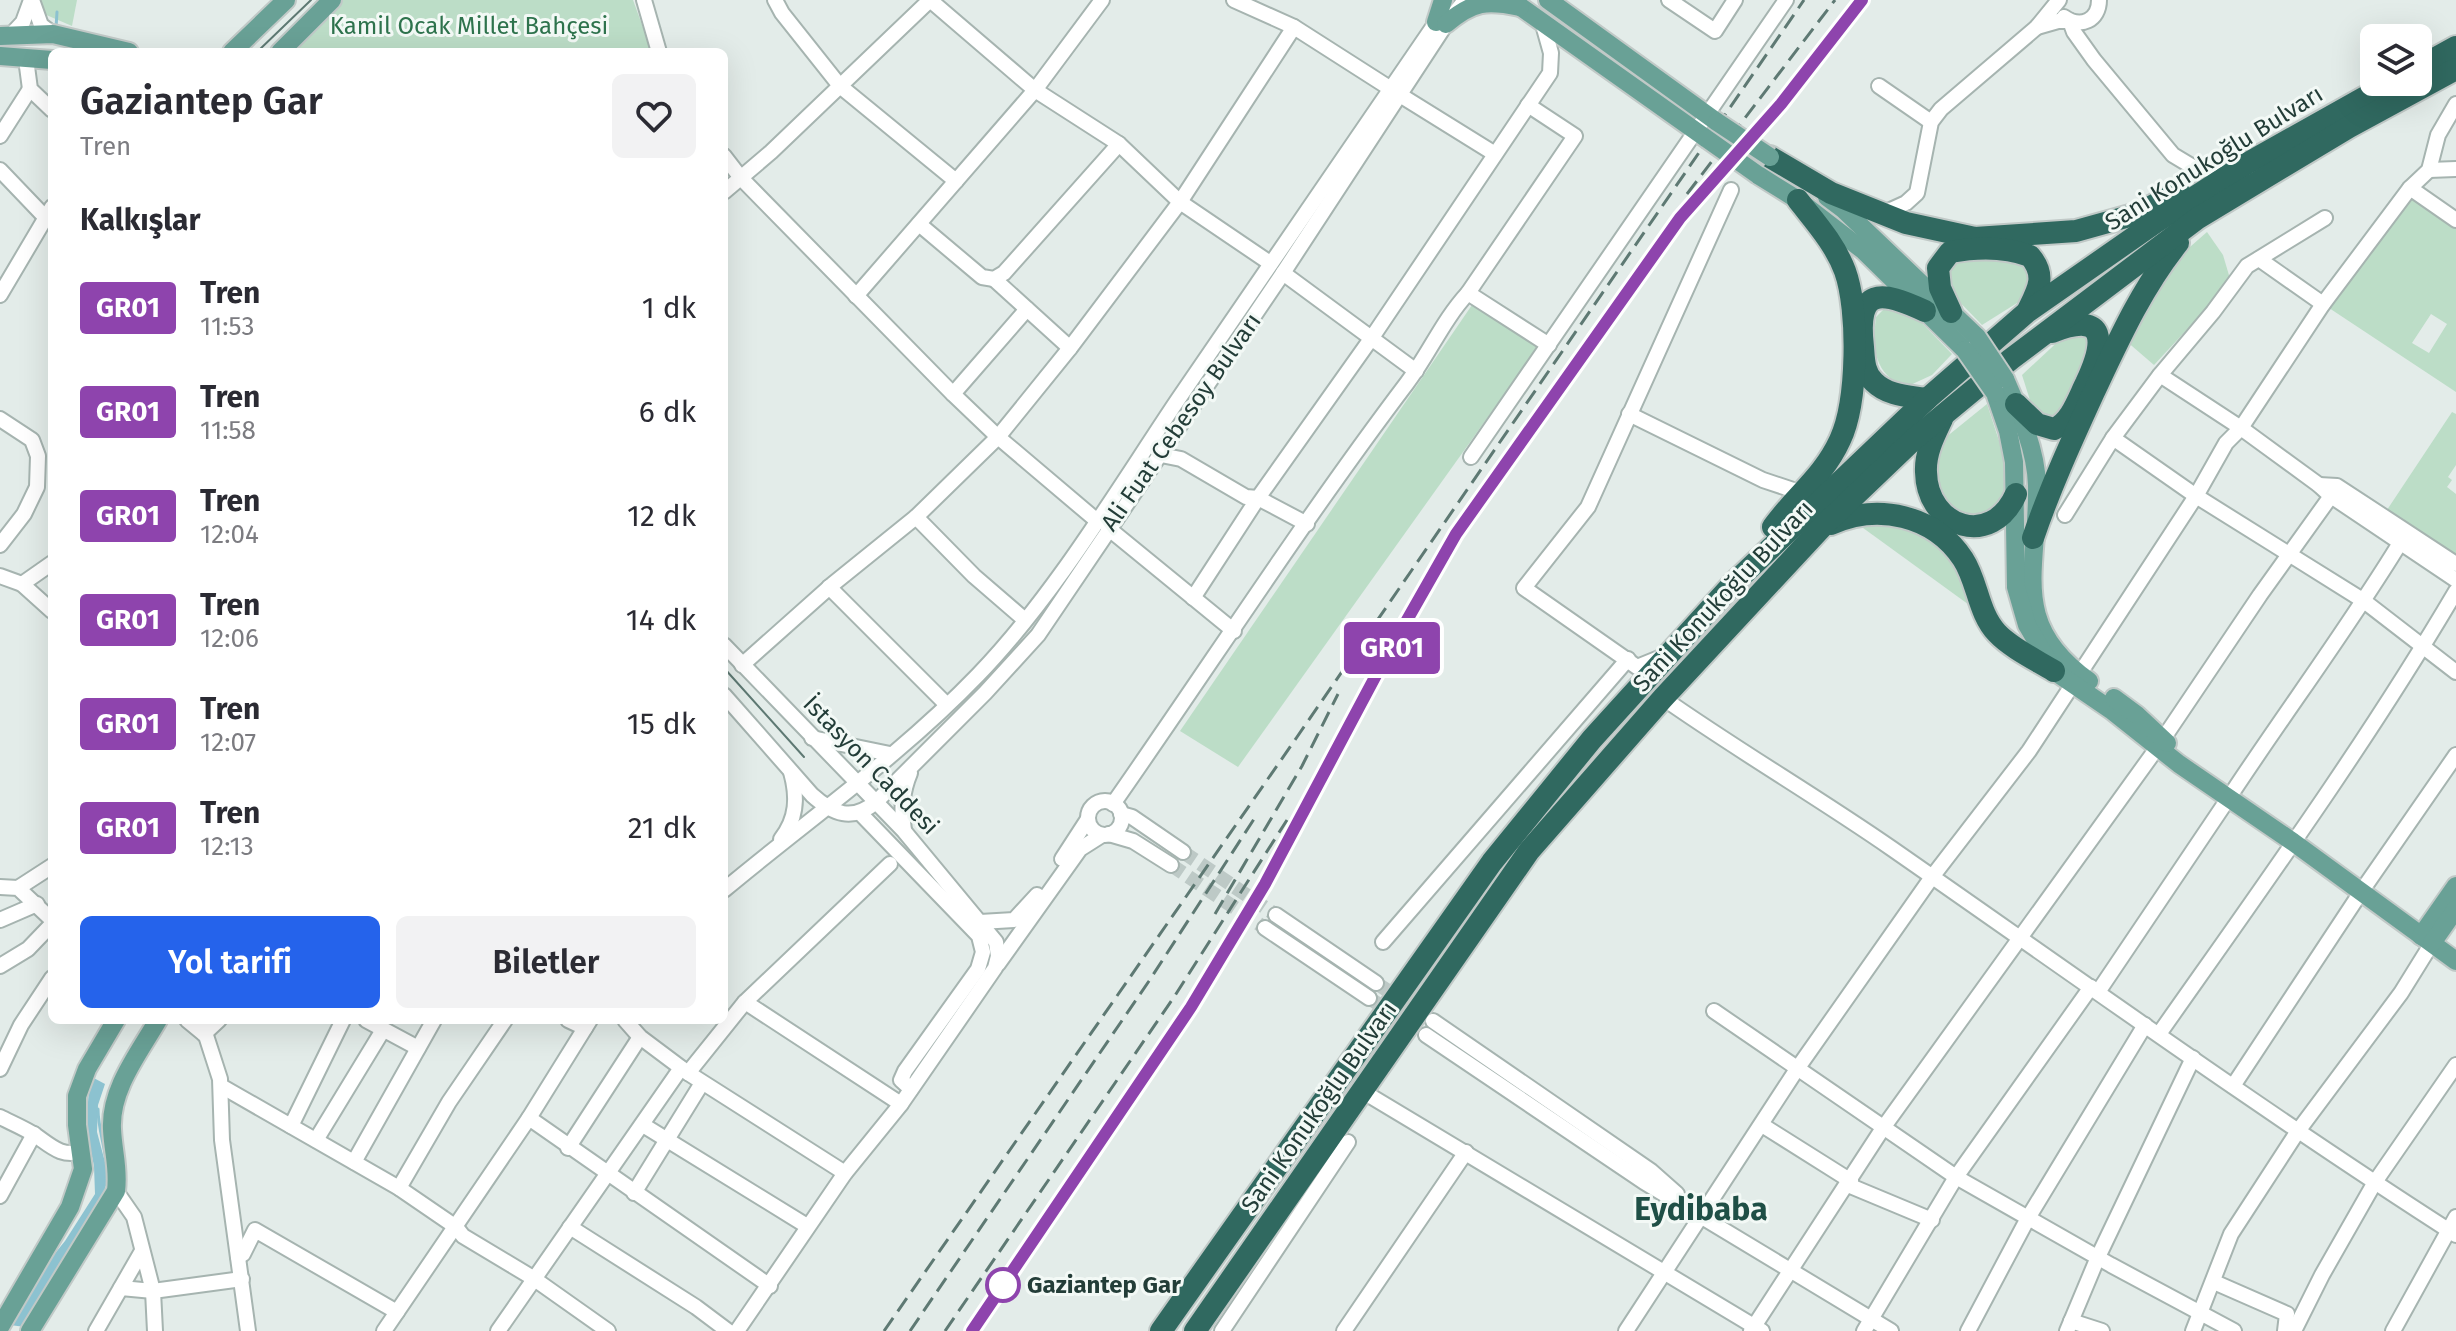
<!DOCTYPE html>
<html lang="tr">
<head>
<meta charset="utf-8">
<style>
	body { margin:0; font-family:"Fira Sans",sans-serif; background:#f2f2f3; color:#2b2b33; height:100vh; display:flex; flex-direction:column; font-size:30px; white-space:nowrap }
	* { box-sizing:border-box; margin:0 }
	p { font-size:26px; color:#7c7c81 }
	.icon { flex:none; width:44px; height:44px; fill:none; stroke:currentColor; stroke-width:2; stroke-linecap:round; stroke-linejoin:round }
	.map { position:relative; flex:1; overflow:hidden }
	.sheet { position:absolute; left:48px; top:48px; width:680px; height:976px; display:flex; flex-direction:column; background:#fff; border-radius:12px; box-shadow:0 8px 32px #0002 }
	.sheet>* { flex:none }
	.badge { padding:0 16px; border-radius:6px; font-size:28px; line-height:52px }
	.fabs { position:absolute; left:2360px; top:24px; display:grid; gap:16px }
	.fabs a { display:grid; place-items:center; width:72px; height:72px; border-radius:12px; background:#fff; box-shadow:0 8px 32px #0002; font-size:40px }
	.map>.badge { position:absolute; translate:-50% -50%; box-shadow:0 0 0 4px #fff }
	h2 { padding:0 32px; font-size:30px; line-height:72px }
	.round { display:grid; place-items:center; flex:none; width:84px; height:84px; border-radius:12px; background:#f2f2f3 }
	.overview { display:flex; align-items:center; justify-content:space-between; height:136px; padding:0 32px }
	h1 { font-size:38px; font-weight:600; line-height:60px }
	.cta { display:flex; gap:16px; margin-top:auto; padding:16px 32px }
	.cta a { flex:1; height:92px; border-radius:12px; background:#2563eb; color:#fff; font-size:32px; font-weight:600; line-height:92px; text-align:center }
	.cta a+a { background:#f2f2f3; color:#2b2b33 }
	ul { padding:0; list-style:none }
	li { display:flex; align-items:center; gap:24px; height:104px; padding:0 32px }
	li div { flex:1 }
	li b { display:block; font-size:30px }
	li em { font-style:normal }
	li .badge { min-width:88px; font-weight:700; text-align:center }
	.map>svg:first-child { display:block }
	.green { fill:#bcddc7; fill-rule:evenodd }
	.water { fill:#8cc2d0 }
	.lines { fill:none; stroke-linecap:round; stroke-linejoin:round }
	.stream { stroke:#8cc2d0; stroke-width:3 }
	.minor-tunnel { stroke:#bdc9c6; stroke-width:14; stroke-dasharray:14 7; stroke-linecap:butt }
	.minor-casing { stroke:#a6b4b0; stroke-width:18 }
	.major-casing { stroke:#c1c9c7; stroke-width:22 }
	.highway-casing { stroke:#c1c9c7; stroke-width:26 }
	.minor { stroke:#fff; stroke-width:14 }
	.major { stroke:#69a196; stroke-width:18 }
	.highway { stroke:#306960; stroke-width:22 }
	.tram { stroke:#5e7973; stroke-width:2 }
	.rail { stroke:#5e7973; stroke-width:3; stroke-dasharray:16 8; stroke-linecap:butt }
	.major-bridge-casing { stroke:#c1c9c7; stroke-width:22; stroke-linecap:butt }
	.major-bridge { stroke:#69a196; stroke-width:18 }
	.line-casing { stroke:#fff; stroke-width:18 }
	.line { stroke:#8e44ad; stroke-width:12 }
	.stop-dot { fill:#fff; stroke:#8e44ad; stroke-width:4 }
	.labels { text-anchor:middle; stroke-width:6; stroke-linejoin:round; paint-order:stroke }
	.park-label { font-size:24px; fill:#2e734d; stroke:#f3f9f6 }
	.street-label { font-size:24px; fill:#233d38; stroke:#f3f9f6 }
	.stop-label { font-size:24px; font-weight:bold; fill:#233d38; stroke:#f3f9f6; text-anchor:start }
	.district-label { font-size:32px; font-weight:bold; fill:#1f4f46; stroke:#f3f9f6 }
</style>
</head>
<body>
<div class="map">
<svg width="2456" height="1331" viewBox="0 0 2456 1331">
	<rect width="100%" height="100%" fill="#e3ece9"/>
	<g class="green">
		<polygon points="37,0 77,0 72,26 37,11"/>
		<polygon points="337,0 633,0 652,52 286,52"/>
		<path d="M2410,188l46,32v172l-133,-88zM2431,314l16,10 -18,29 -17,-10z"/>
		<polygon points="2207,232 2223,255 2231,282 2154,365 2125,340 2174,261"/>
		<polygon points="1955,257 2020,258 2033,273 2025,298 1982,325 1946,288 1946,266"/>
		<path d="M1889,304l24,10 39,40 -20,21 -26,12c-32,-12 -34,-39 -30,-70z"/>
		<polygon points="1472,305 1538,347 1238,767 1180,731"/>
		<polygon points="2082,334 2093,344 2058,419 2035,416 2022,375 2065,335"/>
		<path d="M1987,404l16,49 5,41c-25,24 -28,29 -61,13l-14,-37 7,-28z"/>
		<polygon points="2452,412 2456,414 2456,465 2448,477 2452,480 2447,487 2456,494 2456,564 2383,516"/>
		<polygon points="1859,525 1906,525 1944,547 1957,568 1972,607"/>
	</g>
	<polygon class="water" points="90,1076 105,1084 98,1105 97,1132 106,1166 105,1195 54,1273 25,1327 10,1325 44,1267 65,1241 95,1194 94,1166 86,1128"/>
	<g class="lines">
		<g class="stream">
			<polyline points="56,28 57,12"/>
			<path d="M98,1109c0,26 13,50 7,76"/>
		</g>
		<g class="minor-tunnel">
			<polyline points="1183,852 1276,915"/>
			<polyline points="1171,865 1265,928"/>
			<polyline points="1376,983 1423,1014"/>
			<polyline points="1369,998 1426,1035"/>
		</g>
		<defs>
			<g id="minor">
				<polyline points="32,0 41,25 53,34"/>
				<polyline points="644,0 659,52"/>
				<polyline points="775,0 782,13 840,86 956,181"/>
				<polyline points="930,0 1035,90 1119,144 1180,202 1270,263"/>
				<polyline points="1234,0 1294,27 1391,89"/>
				<polyline points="1669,0 1715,31 1735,0"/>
				<path d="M2064,17c17,12 35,3 35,-17"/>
				<polyline points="2037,27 2058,21 2070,21 2074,32 2094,60 2173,155 2193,167 2220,172"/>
				<polyline points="10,36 23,22 31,0"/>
				<polyline points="26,59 30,89 52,110"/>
				<polyline points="1879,86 1931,122"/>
				<polyline points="1400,95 1495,154"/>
				<polyline points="0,136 30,89"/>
				<polyline points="724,156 741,178 953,394 998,437 1096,520"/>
				<polyline points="0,170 45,217"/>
				<polyline points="2429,170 2456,169"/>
				<polyline points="2410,188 2456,220"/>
				<polyline points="724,192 771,152 930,0"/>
				<polyline points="1884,213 1906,203 1917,193 1931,122 1941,109 2037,27 2059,0"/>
				<polyline points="919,224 982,277 994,279 1004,273 1119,144"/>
				<polyline points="2259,259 2323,304"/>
				<polyline points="1283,273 1416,371"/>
				<polyline points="994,279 1070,348"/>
				<polyline points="1468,293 1575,136 1528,105"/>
				<polyline points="0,295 52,207"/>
				<polyline points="856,296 1035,90 1102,0"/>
				<polyline points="2160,375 2241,428 2319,485 2331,496 2456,580"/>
				<polyline points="953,394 1027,309"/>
				<polyline points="1629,414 1763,480 1802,493"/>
				<polyline points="0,419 32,440 38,456 37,487 24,514 0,545"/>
				<polyline points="2113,438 2196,496 2364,601 2456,672"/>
				<polyline points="1161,455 1181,459 1246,497 1258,498 1307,524"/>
				<polyline points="1471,457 1786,0"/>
				<polyline points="2319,485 2337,486 2456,564"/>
				<polyline points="2065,515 2113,438 2160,375 2213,312 2247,266 2325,218"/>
				<polyline points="916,517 974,576 1025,620"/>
				<polyline points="1108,528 1234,631"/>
				<polyline points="0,576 22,584 52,611"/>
				<polyline points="22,584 52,563"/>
				<polyline points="829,587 946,704"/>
				<polyline points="1193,598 1258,498 1373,336 1550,73 1551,53 1542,21"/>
				<polyline points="724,645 904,831 996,942 998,956 995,968 901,1104 845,1173 737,1331"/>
				<polyline points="1664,656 1637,667 1524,588 1588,507 1731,190"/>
				<polyline points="742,665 833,584 916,517 998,437 1070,348 1180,202 1294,27"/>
				<path d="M724,695l88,100c21,19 40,27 64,7l109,-109 53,-58 245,-362 163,-249 19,-24"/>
				<path d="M1663,698c74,52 153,98 228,150 187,130 373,264 565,387"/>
				<polyline points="812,738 890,754"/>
				<path d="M2234,790c55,-83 114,-162 166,-247"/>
				<circle cx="1105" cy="818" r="17"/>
				<path d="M1113,804c98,-140 191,-285 294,-421 22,-29 36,-63 61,-90l81,52"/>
				<polyline points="860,813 979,936 983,952 978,969 905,1071 901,1080 911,1089"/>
				<polyline points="1121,814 1132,817 1183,852"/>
				<path d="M904,830c-3,-21 -2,-38 6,-57"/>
				<polyline points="1109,834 1133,841 1171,865"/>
				<path d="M781,839c16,-20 17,-42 10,-67"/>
				<polyline points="1062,859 1088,819"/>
				<polyline points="0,887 18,888 52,920"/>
				<polyline points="18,888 52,866"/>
				<path d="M724,890c85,-71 177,-135 254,-215 76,-79 138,-183 199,-274 85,-125 171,-249 256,-374"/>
				<polyline points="1276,915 1376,983"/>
				<polyline points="0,920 37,904"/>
				<polyline points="980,922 1014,920 1037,895"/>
				<polyline points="1265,928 1369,998"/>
				<polyline points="1383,942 1628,659"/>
				<polyline points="998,964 1080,849 1102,835"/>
				<polyline points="0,966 28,949 52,924"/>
				<polyline points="2098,992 2228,799"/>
				<polyline points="745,1002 901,1104"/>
				<polyline points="1714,1011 1956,1177 2111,1265 2234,1331"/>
				<polyline points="187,1020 204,1034"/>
				<polyline points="201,1020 220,1079 222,1140 248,1331"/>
				<polyline points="366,1020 418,1048"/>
				<polyline points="568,1020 585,1028"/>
				<polyline points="625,1020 640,1037 688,1073 845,1173"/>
				<polyline points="1433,1021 1651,1171 1677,1194"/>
				<polyline points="204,1034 219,1020"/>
				<path d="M2159,1034c102,-145 207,-290 297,-443"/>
				<polyline points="1426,1035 1644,1182 1891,1331"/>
				<polyline points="0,1069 21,1025 52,978"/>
				<polyline points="688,1073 745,1002 890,864"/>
				<polyline points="221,1086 399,1188 456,1227 463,1236 533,1278 608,1331"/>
				<polyline points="2233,1086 2361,892 2456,755"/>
				<polyline points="1362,1091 1762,1331"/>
				<path d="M0,1117c12,6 24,11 35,18 16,11 27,23 47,16"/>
				<polyline points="529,1118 770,1286"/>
				<polyline points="643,1125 807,1226"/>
				<polyline points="1762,1125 1851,1181"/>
				<polyline points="291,1126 343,1020"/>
				<polyline points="316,1140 383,1030"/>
				<polyline points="568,1148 640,1037"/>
				<polyline points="354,1162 434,1020"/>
				<polyline points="1848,1185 1932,1220"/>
				<polyline points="399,1188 449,1102 505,1020"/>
				<polyline points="116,1191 134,1217 153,1291 155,1331"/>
				<polyline points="634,1193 702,1083"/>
				<polyline points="0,1196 34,1134"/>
				<polyline points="570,1227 696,1307 728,1331"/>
				<polyline points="238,1257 243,1254 255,1230 397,1312"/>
				<polyline points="2214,1282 2287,1314 2285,1331"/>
				<polyline points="121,1288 153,1291 242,1279"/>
				<polyline points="2071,1321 2102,1331"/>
				<polyline points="96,1331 142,1251"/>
				<polyline points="384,1331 529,1118 590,1020"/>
				<polyline points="498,1331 681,1068"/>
				<polyline points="1222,1331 1348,1142"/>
				<polyline points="1344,1331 1466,1152"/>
				<polyline points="1626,1331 1797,1069 1932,877 2029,751 2196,496 2226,443 2241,428 2323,304 2410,188 2429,170 2438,135 2456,104"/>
				<polyline points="1751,1331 1883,1128 2157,748 2260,595 2331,496"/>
				<polyline points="1864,1331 1956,1177 2091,987"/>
				<polyline points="1968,1331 2028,1218 2145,1025"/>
				<polyline points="2067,1331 2098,1257 2193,1058"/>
				<polyline points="2193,1331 2231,1234 2298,1131 2401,993 2432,943"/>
				<polyline points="2294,1331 2322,1275 2375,1182 2456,1065"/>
				<polyline points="2393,1331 2456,1217"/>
			</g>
			<g id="major">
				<polyline points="1511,0 1707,139"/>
				<polyline points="1548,0 1717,122"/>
				<polyline points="1436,22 1443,0"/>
				<path d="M1446,24c27,-23 41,-24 74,-17"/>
				<polyline points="0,36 53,34 129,52"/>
				<polyline points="232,52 286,0"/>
				<polyline points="280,52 332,0"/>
				<polyline points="0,56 52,60"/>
				<polyline points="1758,175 1798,200 1864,251 1965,350"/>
				<polyline points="1827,197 1843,209 1977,337"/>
				<path d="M2005,379c14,32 31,70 32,106 2,83 -30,138 52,196"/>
				<polyline points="1995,393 2008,431 2014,462 2016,587 2027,625 2054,671 2111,710 2179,764 2293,842 2456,961"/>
				<polyline points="2114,698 2137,715 2167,743"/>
				<polyline points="2421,936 2456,886"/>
				<polyline points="2432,943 2456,909"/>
				<polyline points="0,1327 70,1207 83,1169 77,1125 77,1096 87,1069 116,1020"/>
				<path d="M30,1331l86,-140c3,-23 -3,-39 -4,-62 -2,-40 27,-76 46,-109"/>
			</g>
			<g id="highway">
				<polyline points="2418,68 2456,47"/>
				<polyline points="1770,157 1831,193 1906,223 1975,238 2076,231 2137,214 2179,192"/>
				<path d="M1925,311c-45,-21 -69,-24 -62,36 1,13 1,26 11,35 14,14 35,14 53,17"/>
				<path d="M1951,312l-11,-24 -2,-20 12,-16c27,-5 54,-6 80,4 16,19 9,32 -1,52"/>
				<path d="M2016,404l21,20 17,5c17,-7 24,-30 32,-46 19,-41 22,-73 -34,-51"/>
				<path d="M1942,419c-8,17 -17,34 -16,53 1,56 66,77 90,22"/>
				<path d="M1831,524c47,-21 103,-9 132,35 15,23 15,54 34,74 14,15 39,27 57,38"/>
				<path d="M1773,527c23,-32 50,-50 67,-87 18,-38 19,-130 5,-169 -10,-27 -29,-48 -47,-71"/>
				<path d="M2033,538c17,-50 39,-98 61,-146 25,-53 48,-104 84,-149"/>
				<polyline points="1161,1331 1492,862 1592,739 1732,585 1927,399 2027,312 2156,222 2246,164 2392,82"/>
				<polyline points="1195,1331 1529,851 1663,698 1822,527 1913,440 2011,359 2198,218 2349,127 2456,69"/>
			</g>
		</defs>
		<use href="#minor" class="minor-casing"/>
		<use href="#major" class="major-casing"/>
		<use href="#highway" class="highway-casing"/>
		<use href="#minor" class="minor"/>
		<use href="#major" class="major"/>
		<use href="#highway" class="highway"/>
		<g class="tram">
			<polyline points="257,52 311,0"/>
			<polyline points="724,668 804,757"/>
		</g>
		<g class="rail">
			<polyline points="1687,194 1835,0"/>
			<polyline points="1215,914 1302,766 1338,694"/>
			<polyline points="884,1331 1297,737 1804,0"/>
			<polyline points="910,1331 1149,981 1256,816"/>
			<polyline points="945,1331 1174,997 1287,820"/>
			<polyline points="972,1331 1191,1007 1265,884 1382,664 1456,534 1680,218 1781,104 1862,0"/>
		</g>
		<defs>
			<g id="major-bridge">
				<polyline points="1717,122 1770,157"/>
				<polyline points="1707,139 1758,175"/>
				<polyline points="1977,337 2005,379"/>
				<polyline points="1965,350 1995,393"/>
			</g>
		</defs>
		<use href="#major-bridge" class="major-bridge-casing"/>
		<use href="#major-bridge" class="major-bridge"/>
	</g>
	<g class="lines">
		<defs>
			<polyline id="line" points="972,1331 1191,1007 1265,884 1382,664 1456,534 1680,218 1781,104 1862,0"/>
		</defs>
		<use href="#line" class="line-casing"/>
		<use href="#line" class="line"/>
	</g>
	<circle class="stop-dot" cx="1003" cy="1285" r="16"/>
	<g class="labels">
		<g class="park-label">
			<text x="469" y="34">Kamil Ocak Millet Bahçesi</text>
		</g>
		<g class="street-label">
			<text transform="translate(2214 158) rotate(-32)" y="8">Sani Konukoğlu Bulvarı</text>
			<text transform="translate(1181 422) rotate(-55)" y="8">Ali Fuat Cebesoy Bulvarı</text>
			<text transform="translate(1723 596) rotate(-47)" y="8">Sani Konukoğlu Bulvarı</text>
			<text transform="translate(871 765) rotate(46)" y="8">İstasyon Caddesi</text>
			<text transform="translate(1319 1107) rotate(-55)" y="8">Sani Konukoğlu Bulvarı</text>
		</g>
		<g class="stop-label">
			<text x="1027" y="1293">Gaziantep Gar</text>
		</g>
		<g class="district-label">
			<text x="1701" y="1220">Eydibaba</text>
		</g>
	</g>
</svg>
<div class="fabs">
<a><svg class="icon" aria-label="layers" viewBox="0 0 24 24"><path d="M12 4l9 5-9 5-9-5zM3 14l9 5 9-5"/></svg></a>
</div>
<b class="badge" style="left:1392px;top:648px;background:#8e44ad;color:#fff">GR01</b>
<section class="sheet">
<div class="overview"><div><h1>Gaziantep Gar</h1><p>Tren</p></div><a class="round"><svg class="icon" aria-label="heart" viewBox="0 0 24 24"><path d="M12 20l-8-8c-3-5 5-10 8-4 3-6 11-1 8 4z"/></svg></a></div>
<h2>Kalkışlar</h2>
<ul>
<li><span class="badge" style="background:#8e44ad;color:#fff">GR01</span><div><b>Tren</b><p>11:53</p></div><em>1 dk</em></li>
<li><span class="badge" style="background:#8e44ad;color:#fff">GR01</span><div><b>Tren</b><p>11:58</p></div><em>6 dk</em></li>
<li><span class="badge" style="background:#8e44ad;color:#fff">GR01</span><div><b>Tren</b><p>12:04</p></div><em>12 dk</em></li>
<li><span class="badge" style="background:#8e44ad;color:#fff">GR01</span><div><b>Tren</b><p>12:06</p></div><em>14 dk</em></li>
<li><span class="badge" style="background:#8e44ad;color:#fff">GR01</span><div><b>Tren</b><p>12:07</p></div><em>15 dk</em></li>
<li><span class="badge" style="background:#8e44ad;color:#fff">GR01</span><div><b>Tren</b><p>12:13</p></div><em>21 dk</em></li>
</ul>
<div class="cta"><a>Yol tarifi</a><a>Biletler</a></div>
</section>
</div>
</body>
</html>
